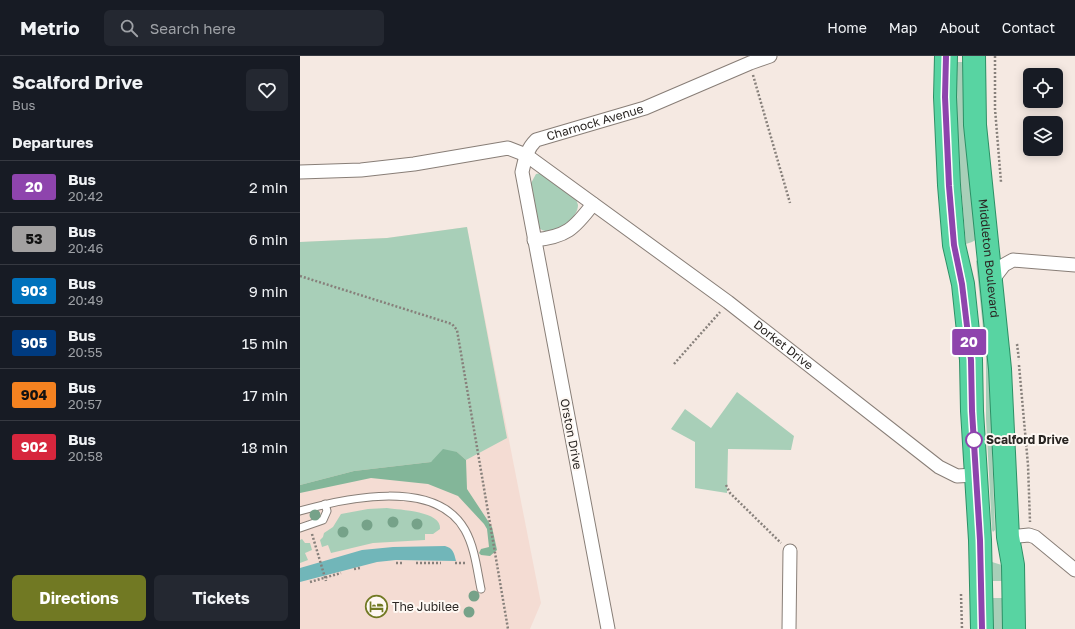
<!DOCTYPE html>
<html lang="en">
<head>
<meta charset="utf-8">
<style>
	body { margin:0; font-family:"Golos Text",sans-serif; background:#242831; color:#f1f3f6; height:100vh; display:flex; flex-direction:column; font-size:15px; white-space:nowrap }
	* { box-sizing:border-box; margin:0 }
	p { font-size:13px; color:#9ea1a6 }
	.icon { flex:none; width:22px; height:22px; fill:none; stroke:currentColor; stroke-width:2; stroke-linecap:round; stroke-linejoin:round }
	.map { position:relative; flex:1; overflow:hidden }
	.details { display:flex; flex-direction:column; background:#171b24; width:300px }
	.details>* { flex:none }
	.badge { padding:0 8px; border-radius:3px; font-size:14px; line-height:26px }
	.controls { position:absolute; left:723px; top:12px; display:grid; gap:8px }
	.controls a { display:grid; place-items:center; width:40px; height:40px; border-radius:6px; background:#171b24; box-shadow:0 2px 10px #0003; font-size:20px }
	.map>.badge { position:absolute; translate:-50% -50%; box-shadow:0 0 0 2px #fff }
	h2 { padding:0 12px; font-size:15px; line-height:36px }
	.round { display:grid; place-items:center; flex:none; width:42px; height:42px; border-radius:6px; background:#242831 }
	.headline { display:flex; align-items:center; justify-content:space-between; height:68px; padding:0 12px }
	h1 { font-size:19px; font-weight:700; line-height:30px }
	.action { display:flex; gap:8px; margin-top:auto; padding:8px 12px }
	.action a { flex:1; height:46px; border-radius:6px; background:#717923; color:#fff; font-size:16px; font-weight:700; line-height:46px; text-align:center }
	.action a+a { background:#242831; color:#f1f3f6 }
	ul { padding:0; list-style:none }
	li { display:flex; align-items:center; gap:12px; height:52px; padding:0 12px; border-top:1px solid #363941 }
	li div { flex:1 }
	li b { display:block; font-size:15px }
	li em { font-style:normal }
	li .badge { min-width:44px; font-weight:700; text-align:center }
	header { display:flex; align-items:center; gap:24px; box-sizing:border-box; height:56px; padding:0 20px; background:#171b24; border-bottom:1px solid #363941 }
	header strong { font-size:19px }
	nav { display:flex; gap:22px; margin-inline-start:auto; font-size:14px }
	.search { width:280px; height:36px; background:#242831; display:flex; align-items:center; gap:10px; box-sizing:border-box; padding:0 14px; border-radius:6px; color:#9ea1a6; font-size:15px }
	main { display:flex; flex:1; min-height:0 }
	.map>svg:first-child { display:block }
	.education { fill:#f4dcd3 }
	.green { fill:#a8cfb8 }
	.forest { fill:#83b699 }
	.water { fill:#71b6b9 }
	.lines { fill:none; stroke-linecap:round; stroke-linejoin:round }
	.service-casing { stroke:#887e77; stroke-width:9 }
	.minor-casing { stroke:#887e77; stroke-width:15 }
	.trunk-casing { stroke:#2d9066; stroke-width:24 }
	.path { stroke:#87807b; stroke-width:2.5; stroke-dasharray:2 2; stroke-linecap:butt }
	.service { stroke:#fff; stroke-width:7 }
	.minor { stroke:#fff; stroke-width:13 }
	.trunk { stroke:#58d4a2; stroke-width:22 }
	.tree { fill:#76a289 }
	.line-casing { stroke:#fff; stroke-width:9 }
	.line { stroke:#8e44ad; stroke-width:6 }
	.stop-dot { fill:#fff; stroke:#8e44ad; stroke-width:2 }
	.labels { text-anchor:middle; stroke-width:4; stroke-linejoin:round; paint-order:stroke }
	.street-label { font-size:12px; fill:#2a2623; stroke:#fef8f3 }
	.stop-label { font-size:12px; font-weight:bold; fill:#2a2623; stroke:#fef8f3; text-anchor:start }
	.poi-label { font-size:12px; fill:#2a2623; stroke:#fef8f3; text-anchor:start }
</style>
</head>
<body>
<header>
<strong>Metrio</strong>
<div class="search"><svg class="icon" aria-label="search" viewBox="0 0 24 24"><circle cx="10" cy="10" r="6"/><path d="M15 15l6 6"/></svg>Search here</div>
<nav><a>Home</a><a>Map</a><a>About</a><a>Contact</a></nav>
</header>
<main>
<section class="details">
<div class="headline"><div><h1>Scalford Drive</h1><p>Bus</p></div><a class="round"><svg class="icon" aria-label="heart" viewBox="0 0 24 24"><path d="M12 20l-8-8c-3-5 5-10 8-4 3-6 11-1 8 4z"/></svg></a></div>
<h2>Departures</h2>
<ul>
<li><span class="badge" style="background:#8e44ad;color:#fff">20</span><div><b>Bus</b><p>20:42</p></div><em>2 min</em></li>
<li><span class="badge" style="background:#a2a0a0;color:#111">53</span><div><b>Bus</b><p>20:46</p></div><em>6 min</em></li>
<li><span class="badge" style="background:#0072bc;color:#fff">903</span><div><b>Bus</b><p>20:49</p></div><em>9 min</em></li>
<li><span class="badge" style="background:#003b80;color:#fff">905</span><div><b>Bus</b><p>20:55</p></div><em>15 min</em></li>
<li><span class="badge" style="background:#f58220;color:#111">904</span><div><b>Bus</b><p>20:57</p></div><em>17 min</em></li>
<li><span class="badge" style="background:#d7263d;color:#fff">902</span><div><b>Bus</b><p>20:58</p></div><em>18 min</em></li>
</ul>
<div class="action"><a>Directions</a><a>Tickets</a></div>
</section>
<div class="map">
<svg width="775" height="573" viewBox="0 0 775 573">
	<rect width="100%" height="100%" fill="#f5e9e2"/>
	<polygon class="education" points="167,171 241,547 230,573 0,573 0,186 87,182"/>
	<g class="green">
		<polygon points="657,6 664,6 677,183 672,186 666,188 657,82"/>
		<path d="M241,117l35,26 2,6c0,15 -28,35 -40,22l-8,-42 6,-11z"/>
		<polygon points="167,171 207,382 166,404 157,396 131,406 54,415 0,429 0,186 87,182"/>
		<polygon points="679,203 693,311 691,366 695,474 693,476 692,474 686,363 686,301 676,205"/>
		<polygon points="437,336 494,380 491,394 428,393 427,437 395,432 395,386 371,373 385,353 411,372"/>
		<path d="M87,452c13,2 55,3 53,21l-7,5h-8v6l-52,3 -42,10 -3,-8 -6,2 -2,-7 3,-3 1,-4 9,-6 8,-13 27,-5z"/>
		<polygon points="2,483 5,487 10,487 12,494 5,497 8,504 0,507 0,484"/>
		<polygon points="692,506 705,510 706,525 693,525"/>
		<polygon points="693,542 706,542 707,573 693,573"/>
	</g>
	<polygon class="forest" points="143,393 157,396 166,404 167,433 192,471 197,494 190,500 181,499 179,497 181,493 189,491 187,473 184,468 158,440 128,428 71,422 0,437 0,429 54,415 131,406"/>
	<path class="water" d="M145,490c8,2 9,7 11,15l-60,-1 -19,2 -77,20v-14l62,-18 31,-3z"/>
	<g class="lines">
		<defs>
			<g id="service">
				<path d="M0,455c45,-13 136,-33 165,19 10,18 12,40 16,59"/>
				<polyline points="0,472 23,464 27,455 25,448"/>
			</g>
			<g id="minor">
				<path id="s1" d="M0,116l61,-2 53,-6 94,-16 18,7 202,147 211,165 18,9 19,-1"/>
				<path d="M234,184c32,-3 40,-11 59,-36"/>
				<polyline points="691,226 704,209 713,204 775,209"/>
				<polyline points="708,481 729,479 735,481 775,514"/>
				<path id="s2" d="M308,573l-86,-457c3,-12 4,-22 14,-32l109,-32 105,-45 20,-7"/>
				<polyline points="489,573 490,495"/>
			</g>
			<g id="trunk">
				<polyline points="646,0 645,41 649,129 654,189 663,228 671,304 672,355 680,484 682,573"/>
				<path id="s3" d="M674,0l1,69 25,244 8,168 5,28 1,64"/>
			</g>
		</defs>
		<use href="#service" class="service-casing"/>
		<use href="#minor" class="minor-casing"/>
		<use href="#trunk" class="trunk-casing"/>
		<g class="path">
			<polyline points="695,0 695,53 701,126"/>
			<polyline points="453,19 490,147"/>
			<polyline points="0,220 152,268 157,274 208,573"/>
			<polyline points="717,288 719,304"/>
			<polyline points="374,308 420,256"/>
			<polyline points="719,309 728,409 730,466"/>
			<polyline points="426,429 430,437 481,487"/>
			<polyline points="12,478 26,525"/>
			<polyline points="96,507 102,507"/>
			<polyline points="116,507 141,507"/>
			<polyline points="155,507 167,507"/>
			<polyline points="54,513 60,512"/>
			<polyline points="10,526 41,517"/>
			<polyline points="661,538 662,573"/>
		</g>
		<use href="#service" class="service"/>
		<use href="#minor" class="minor"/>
		<use href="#trunk" class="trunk"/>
	</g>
	<g class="tree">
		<circle cx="15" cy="459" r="5.5"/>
		<circle cx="93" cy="466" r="5.5"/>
		<circle cx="117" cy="468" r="5.5"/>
		<circle cx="67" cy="469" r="5.5"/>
		<circle cx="43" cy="476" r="5.5"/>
		<circle cx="174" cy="540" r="5.5"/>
		<circle cx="169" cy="556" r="5.5"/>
	</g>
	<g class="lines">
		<defs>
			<polyline id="line" points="646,0 645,41 649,130 654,189 662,228 671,304 672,355 680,484 682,573"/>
		</defs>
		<use href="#line" class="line-casing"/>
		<use href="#line" class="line"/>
	</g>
	<defs>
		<symbol id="hotel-ring" viewBox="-11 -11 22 22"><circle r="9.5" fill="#fef8f3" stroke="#717923" stroke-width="1.5"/><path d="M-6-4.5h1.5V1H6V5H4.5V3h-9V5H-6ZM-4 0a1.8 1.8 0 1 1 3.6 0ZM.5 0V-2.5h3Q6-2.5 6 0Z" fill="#717923"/></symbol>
	</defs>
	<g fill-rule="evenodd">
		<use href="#hotel-ring" x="64" y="538" width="25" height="25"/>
	</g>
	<circle class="stop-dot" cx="674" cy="384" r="8"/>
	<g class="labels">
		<g class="street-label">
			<text dy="4" stroke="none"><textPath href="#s2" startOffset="562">Charnock Avenue</textPath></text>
			<text dy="4" stroke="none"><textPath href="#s3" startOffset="203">Middleton Boulevard</textPath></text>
			<text dy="4" stroke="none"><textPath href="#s1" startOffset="549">Dorket Drive</textPath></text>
			<text transform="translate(271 378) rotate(79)" y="4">Orston Drive</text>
		</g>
		<g class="stop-label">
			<text x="686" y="388">Scalford Drive</text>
		</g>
		<g class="poi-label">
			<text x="92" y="555">The Jubilee</text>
		</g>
	</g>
</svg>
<div class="controls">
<a><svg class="icon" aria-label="locate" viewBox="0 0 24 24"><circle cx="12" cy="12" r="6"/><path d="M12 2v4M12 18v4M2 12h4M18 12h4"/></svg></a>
<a><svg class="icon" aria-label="layers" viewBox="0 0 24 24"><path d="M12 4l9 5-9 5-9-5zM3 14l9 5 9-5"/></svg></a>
</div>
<b class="badge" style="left:669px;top:286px;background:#8e44ad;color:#fff">20</b>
</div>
</main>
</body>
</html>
